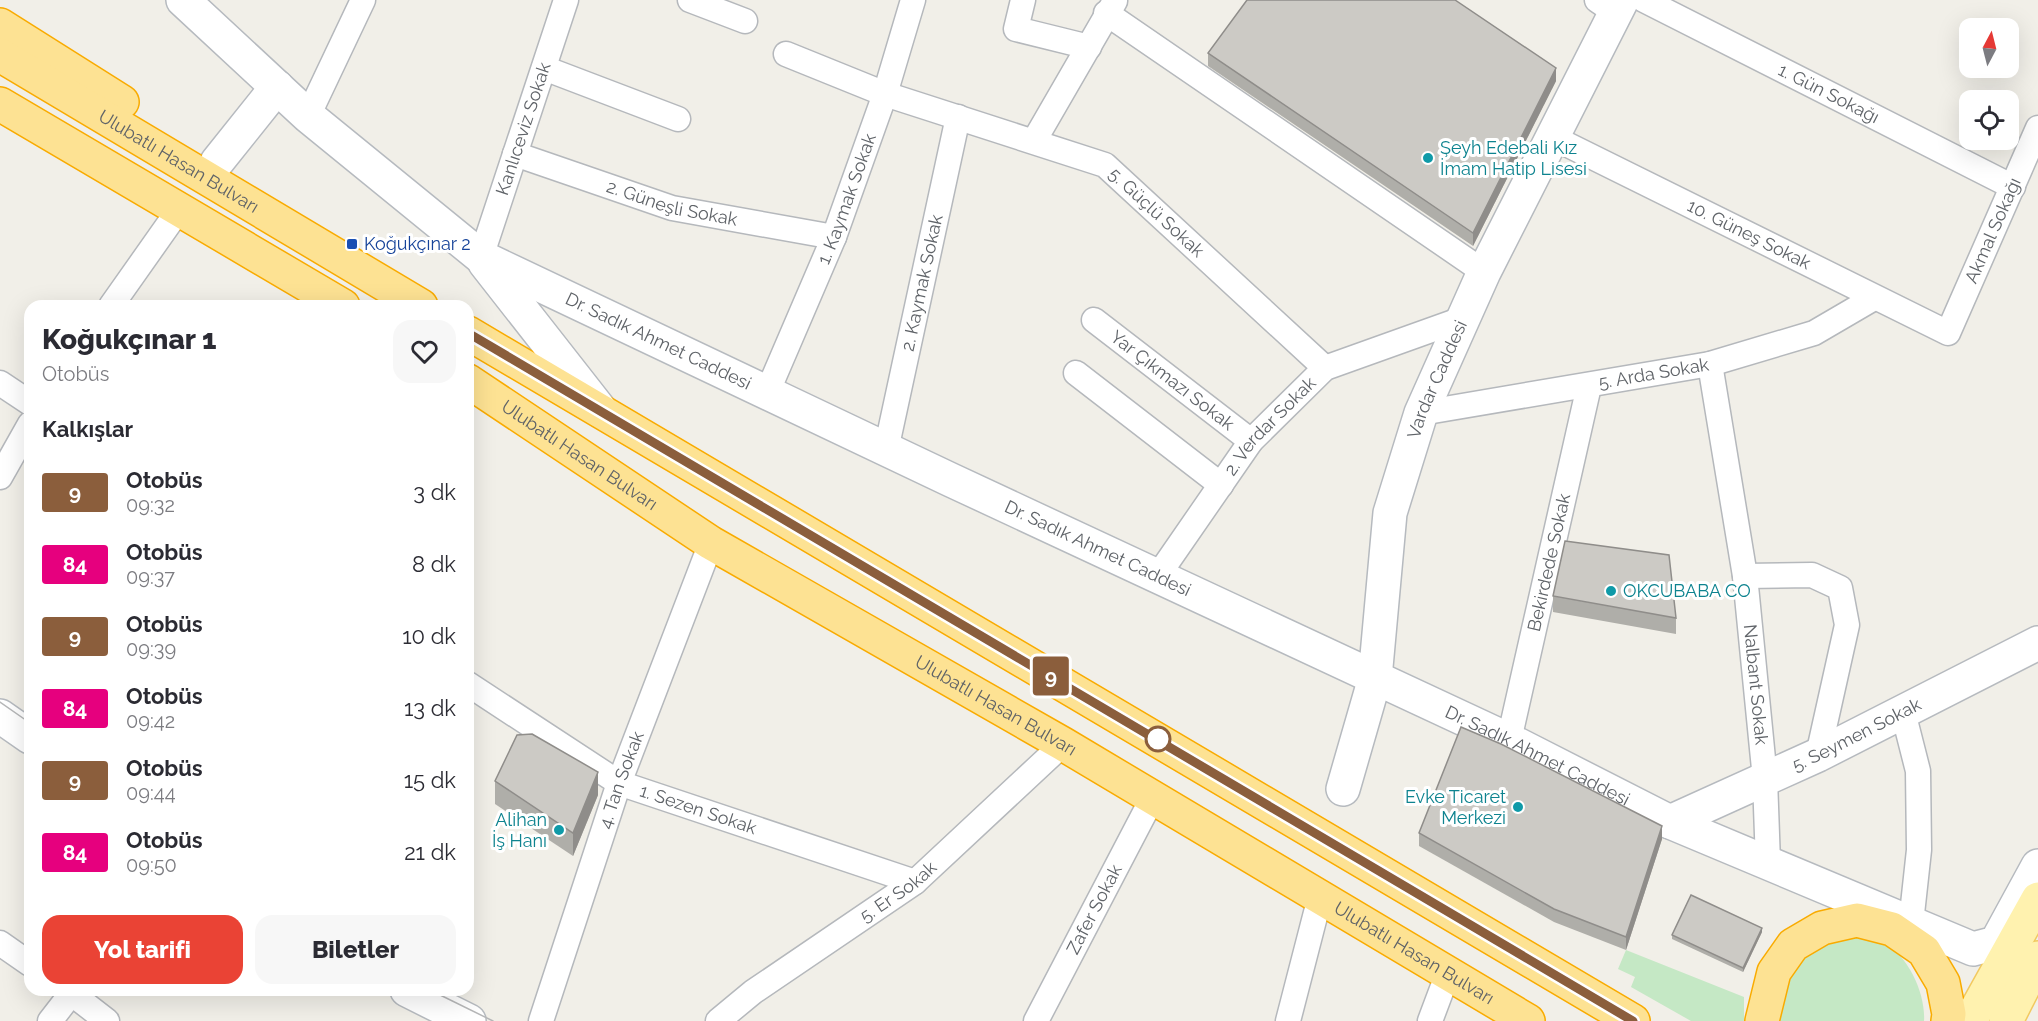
<!DOCTYPE html>
<html lang="tr">
<head>
<meta charset="utf-8">
<style>
	body { margin:0; font-family:Raleway,sans-serif; background:#f7f7f7; color:#2b2b33; height:100vh; display:flex; flex-direction:column; font-size:22px; white-space:nowrap }
	* { box-sizing:border-box; margin:0 }
	p { font-size:20px; color:#7c7c81 }
	.icon { flex:none; width:33px; height:33px; fill:none; stroke:currentColor; stroke-width:2; stroke-linecap:round; stroke-linejoin:round }
	.map { position:relative; flex:1; overflow:hidden }
	.sheet { position:absolute; left:24px; top:300px; width:450px; height:696px; display:flex; flex-direction:column; background:#fff; border-radius:18px; box-shadow:0 6px 24px #0002 }
	.sheet>* { flex:none }
	.badge { padding:0 12px; border-radius:4px; font-size:21px; line-height:39px }
	.needle { width:39px; rotate:7deg }
	.fabs { position:absolute; left:1959px; top:18px; display:grid; gap:12px }
	.fabs a { display:grid; place-items:center; width:60px; height:60px; border-radius:12px; background:#fff; box-shadow:0 6px 24px #0002; font-size:30px }
	.map>.badge { position:absolute; translate:-50% -50%; box-shadow:0 0 0 3px #fff }
	h2 { padding:0 18px; font-size:22px; line-height:54px }
	.round { display:grid; place-items:center; flex:none; width:63px; height:63px; border-radius:18px; background:#f7f7f7 }
	.head { display:flex; align-items:center; justify-content:space-between; height:102px; padding:0 18px }
	h1 { font-size:28px; font-weight:800; line-height:45px }
	.primary-button { display:flex; gap:12px; margin-top:auto; padding:12px 18px }
	.primary-button a { flex:1; height:69px; border-radius:18px; background:#ea4335; color:#fff; font-size:24px; font-weight:800; line-height:69px; text-align:center }
	.primary-button a+a { background:#f7f7f7; color:#2b2b33 }
	ul { padding:0; list-style:none }
	li { display:flex; align-items:center; gap:18px; height:72px; padding:0 18px }
	li div { flex:1 }
	li b { display:block; font-size:22px }
	li em { font-style:normal }
	li .badge { min-width:66px; font-weight:700; text-align:center }
	.map>svg:first-child { display:block }
	.green { fill:#c5e8c5 }
	.lines { fill:none; stroke-linecap:round; stroke-linejoin:round }
	.street-casing { stroke:#b5b8bc; stroke-width:27 }
	.secondary-casing { stroke:#b6babf; stroke-width:36 }
	.primary-casing { stroke:#f2c960; stroke-width:36 }
	.highway-casing { stroke:#f9ab00; stroke-width:36 }
	.street { stroke:#fff; stroke-width:24 }
	.secondary { stroke:#fff; stroke-width:33 }
	.primary { stroke:#fff2af; stroke-width:33 }
	.highway { stroke:#fde293; stroke-width:33 }
	.tram { stroke:#b6b7b8; stroke-width:1.5 }
	.wall { fill:#afaea9 }
	.shaded-wall { fill:#8f8d8a }
	.building { fill:#cccac5; stroke:#8f8d8a; stroke-width:1.5 }
	.line-casing { stroke:#fff; stroke-width:14 }
	.line { stroke:#8b5e3c; stroke-width:9 }
	.culture-dot { fill:#0f9aa8; stroke:#fff; stroke-width:2 }
	.transit-dot { fill:#1a4fb4; stroke:#fff; stroke-width:2 }
	.stop-dot { fill:#fff; stroke:#8b5e3c; stroke-width:3 }
	.labels { text-anchor:middle; stroke-width:6; stroke-linejoin:round; paint-order:stroke }
	.street-label { font-size:18px; fill:#5f6368; stroke:#fff }
	.culture-label { font-size:18px; fill:#0d838f; stroke:#fff; text-anchor:start }
	.transit-label { font-size:18px; fill:#164399; stroke:#fff; text-anchor:start }
</style>
</head>
<body>
<div class="map">
<svg width="2038" height="1021" viewBox="0 0 2038 1021">
	<rect width="100%" height="100%" fill="#f1efe8"/>
	<g class="green">
		<path d="M1856,937c9,2 21,2 28,6 25,13 42,52 40,78h-151l6,-39 34,-37z"/>
		<polygon points="1626,950 1744,997 1744,1021 1691,1021 1631,987 1635,977 1618,969"/>
	</g>
	<g class="lines">
		<defs>
			<g id="street">
				<polyline points="690,0 745,21"/>
				<polyline points="1023,0 1016,29 1089,47"/>
				<polyline points="1597,0 1616,13"/>
				<path id="s1" d="M1644,0l369,187"/>
				<polyline points="1106,13 1484,272"/>
				<path id="s2" d="M786,54l99,40 220,71 220,203"/>
				<polyline points="544,68 678,119"/>
				<polyline points="308,116 363,0"/>
				<path id="s3" d="M1550,136l398,197 90,-205"/>
				<polyline points="1034,141 1115,1"/>
				<path id="s4" d="M515,154l157,54 162,29"/>
				<path id="s5" d="M481,257l85,-257"/>
				<polyline points="111,306 178,211"/>
				<path id="s6" d="M1094,320l157,121"/>
				<path id="s7" d="M1710,364l35,212 20,203 3,84"/>
				<polyline points="1076,373 1221,485"/>
				<polyline points="0,383 30,403"/>
				<path id="s8" d="M767,393l67,-156 51,-143 28,-94"/>
				<path id="s9" d="M1421,413l289,-49 104,-31 60,-35"/>
				<path id="s10" d="M886,450l72,-333"/>
				<polyline points="0,477 30,424"/>
				<polyline points="1745,576 1812,575 1840,588 1847,625 1818,755"/>
				<path id="s11" d="M1157,577l94,-136 74,-73 137,-49"/>
				<path id="s12" d="M468,684l151,99 296,99"/>
				<polyline points="1903,712 1918,771 1919,850 1911,923"/>
				<path id="s13" d="M1509,740l80,-354"/>
				<polyline points="0,943 30,964"/>
				<polyline points="67,990 107,1021"/>
				<polyline points="50,1021 74,990"/>
				<path id="s14" d="M541,1021l78,-238 92,-240"/>
				<path id="s15" d="M718,1021l35,-29 162,-110 148,-138"/>
				<path id="s16" d="M1036,1021l117,-224"/>
				<polyline points="1288,1021 1320,897"/>
				<polyline points="1430,1021 1448,973"/>
			</g>
			<g id="secondary">
				<path id="s17" d="M183,0l125,116 173,141 470,223 558,260 161,82 303,127 23,-6 42,-77"/>
				<polyline points="217,162 277,87"/>
				<polyline points="485,263 601,411"/>
				<polyline points="0,716 30,737"/>
				<path id="s18" d="M1343,789l32,-111 15,-165 31,-100 63,-141 138,-272"/>
				<path id="s19" d="M1670,822l148,-67 220,-112"/>
				<polyline points="407,990 469,1021"/>
			</g>
			<g id="primary">
				<polyline points="1970,1021 2038,899"/>
				<polyline points="2006,1021 2038,958"/>
			</g>
			<g id="highway">
				<polyline points="0,25 122,102"/>
				<path id="s20" d="M0,55l421,251"/>
				<polyline points="0,104 343,306"/>
				<polyline points="468,333 1633,1021"/>
				<path id="s21" d="M468,381l243,162 352,201 465,277"/>
				<polyline points="1762,1021 1774,972 1793,945 1822,928 1857,920 1892,929 1924,951 1943,983 1949,1014 1948,1021"/>
			</g>
		</defs>
		<use href="#street" class="street-casing"/>
		<use href="#secondary" class="secondary-casing"/>
		<use href="#primary" class="primary-casing"/>
		<use href="#highway" class="highway-casing"/>
		<use href="#street" class="street"/>
		<use href="#secondary" class="secondary"/>
		<use href="#primary" class="primary"/>
		<use href="#highway" class="highway"/>
		<g class="tram">
			<polyline points="0,702 30,723"/>
			<polyline points="430,990 493,1021"/>
		</g>
	</g>
	<g class="wall">
		<polygon points="1208,53 1556,81 1473,246 1208,66"/>
		<polygon points="1553,596 1676,618 1676,634 1553,612"/>
		<polygon points="495,781 598,795 573,856 495,804"/>
		<polygon points="1419,833 1662,839 1626,950 1554,922 1419,846"/>
		<polygon points="1762,932 1743,972 1672,939 1672,935"/>
	</g>
	<g class="shaded-wall">
		<polygon points="1556,68 1556,81 1473,246 1473,233"/>
		<polygon points="598,772 598,795 573,856 573,833"/>
		<polygon points="1662,826 1662,839 1626,950 1626,937"/>
		<polygon points="1762,928 1762,932 1743,972 1743,968"/>
	</g>
	<g class="building">
		<polygon points="1247,0 1455,0 1556,68 1473,233 1208,53"/>
		<polygon points="1565,541 1669,555 1676,618 1553,596"/>
		<polygon points="1461,727 1501,744 1662,826 1626,937 1554,909 1419,833"/>
		<polygon points="532,734 598,772 573,833 495,781 517,735"/>
		<polygon points="1691,895 1762,928 1743,968 1672,935"/>
	</g>
	<g class="lines">
		<defs>
			<polyline id="line" points="468,333 1633,1021"/>
		</defs>
		<use href="#line" class="line-casing"/>
		<use href="#line" class="line"/>
	</g>
	<g class="culture-dot">
		<circle cx="1428" cy="158" r="6"/>
		<circle cx="1611" cy="591" r="6"/>
		<circle cx="1518" cy="807" r="6"/>
		<circle cx="559" cy="830" r="6"/>
	</g>
	<rect class="transit-dot" x="346" y="238" width="12" height="12" rx="3"/>
	<circle class="stop-dot" cx="1158" cy="739" r="12"/>
	<g class="labels">
		<g class="street-label">
			<text dy="6" stroke="none"><textPath href="#s1" startOffset="207">1. Gün Sokağı</textPath></text>
			<text dy="6" stroke="none"><textPath href="#s5" startOffset="135">Kanlıceviz Sokak</textPath></text>
			<text dy="6" stroke="none"><textPath href="#s20" startOffset="208">Ulubatlı Hasan Bulvarı</textPath></text>
			<text dy="6" stroke="none"><textPath href="#s8" startOffset="210">1. Kaymak Sokak</textPath></text>
			<text dy="6" stroke="none"><textPath href="#s4" startOffset="165">2. Güneşli Sokak</textPath></text>
			<text dy="6" stroke="none"><textPath href="#s2" startOffset="408">5. Güçlü Sokak</textPath></text>
			<text dy="6" stroke="none"><textPath href="#s3" startOffset="556">Akmal Sokağı</textPath></text>
			<text dy="6" stroke="none"><textPath href="#s3" startOffset="222">10. Güneş Sokak</textPath></text>
			<text dy="6" stroke="none"><textPath href="#s10" startOffset="171">2. Kaymak Sokak</textPath></text>
			<text dy="6" stroke="none"><textPath href="#s17" startOffset="590">Dr. Sadık Ahmet Caddesi</textPath></text>
			<text dy="6" stroke="none"><textPath href="#s9" startOffset="236">5. Arda Sokak</textPath></text>
			<text dy="6" stroke="none"><textPath href="#s18" startOffset="423">Vardar Caddesi</textPath></text>
			<text dy="6" stroke="none"><textPath href="#s6" startOffset="99">Yar Çıkmazı Sokak</textPath></text>
			<text dy="6" stroke="none"><textPath href="#s11" startOffset="189">2. Verdar Sokak</textPath></text>
			<text dy="6" stroke="none"><textPath href="#s21" startOffset="134">Ulubatlı Hasan Bulvarı</textPath></text>
			<text dy="6" stroke="none"><textPath href="#s17" startOffset="1076">Dr. Sadık Ahmet Caddesi</textPath></text>
			<text dy="6" stroke="none"><textPath href="#s13" startOffset="182">Bekirdede Sokak</textPath></text>
			<text dy="6" stroke="none"><textPath href="#s7" startOffset="324">Nalbant Sokak</textPath></text>
			<text dy="6" stroke="none"><textPath href="#s21" startOffset="620">Ulubatlı Hasan Bulvarı</textPath></text>
			<text dy="6" stroke="none"><textPath href="#s19" startOffset="206">5. Seymen Sokak</textPath></text>
			<text dy="6" stroke="none"><textPath href="#s17" startOffset="1562">Dr. Sadık Ahmet Caddesi</textPath></text>
			<text dy="6" stroke="none"><textPath href="#s14" startOffset="254">4. Tan Sokak</textPath></text>
			<text dy="6" stroke="none"><textPath href="#s12" startOffset="264">1. Sezen Sokak</textPath></text>
			<text dy="6" stroke="none"><textPath href="#s15" startOffset="222">5. Er Sokak</textPath></text>
			<text dy="6" stroke="none"><textPath href="#s16" startOffset="126">Zafer Sokak</textPath></text>
			<text dy="6" stroke="none"><textPath href="#s21" startOffset="1106">Ulubatlı Hasan Bulvarı</textPath></text>
		</g>
		<g class="culture-label">
			<text x="1440" y="154">Şeyh Edebali Kız<tspan x="1440" dy="21">İmam Hatip Lisesi</tspan></text>
			<text x="1623" y="597">OKCUBABA CO</text>
			<text x="1506" y="803" text-anchor="end">Evke Ticaret<tspan x="1506" dy="21">Merkezi</tspan></text>
			<text x="547" y="826" text-anchor="end">Alihan<tspan x="547" dy="21">İş Hanı</tspan></text>
		</g>
		<g class="transit-label">
			<text x="364" y="250">Koğukçınar 2</text>
		</g>
	</g>
</svg>
<div class="fabs">
<a><svg class="needle" viewBox="-14 -14 28 28"><path d="M0-13l5 13h-10z" fill="#e53935"/><path d="M0 13l5-13h-10z" fill="#7c7c81"/></svg></a>
<a><svg class="icon" aria-label="locate" viewBox="0 0 24 24"><circle cx="12" cy="12" r="6"/><path d="M12 2v4M12 18v4M2 12h4M18 12h4"/></svg></a>
</div>
<b class="badge" style="left:1051px;top:676px;background:#8b5e3c;color:#fff">9</b>
<section class="sheet">
<div class="head"><div><h1>Koğukçınar 1</h1><p>Otobüs</p></div><a class="round"><svg class="icon" aria-label="heart" viewBox="0 0 24 24"><path d="M12 20l-8-8c-3-5 5-10 8-4 3-6 11-1 8 4z"/></svg></a></div>
<h2>Kalkışlar</h2>
<ul>
<li><span class="badge" style="background:#8b5e3c;color:#fff">9</span><div><b>Otobüs</b><p>09:32</p></div><em>3 dk</em></li>
<li><span class="badge" style="background:#e6007e;color:#fff">84</span><div><b>Otobüs</b><p>09:37</p></div><em>8 dk</em></li>
<li><span class="badge" style="background:#8b5e3c;color:#fff">9</span><div><b>Otobüs</b><p>09:39</p></div><em>10 dk</em></li>
<li><span class="badge" style="background:#e6007e;color:#fff">84</span><div><b>Otobüs</b><p>09:42</p></div><em>13 dk</em></li>
<li><span class="badge" style="background:#8b5e3c;color:#fff">9</span><div><b>Otobüs</b><p>09:44</p></div><em>15 dk</em></li>
<li><span class="badge" style="background:#e6007e;color:#fff">84</span><div><b>Otobüs</b><p>09:50</p></div><em>21 dk</em></li>
</ul>
<div class="primary-button"><a>Yol tarifi</a><a>Biletler</a></div>
</section>
</div>
</body>
</html>
